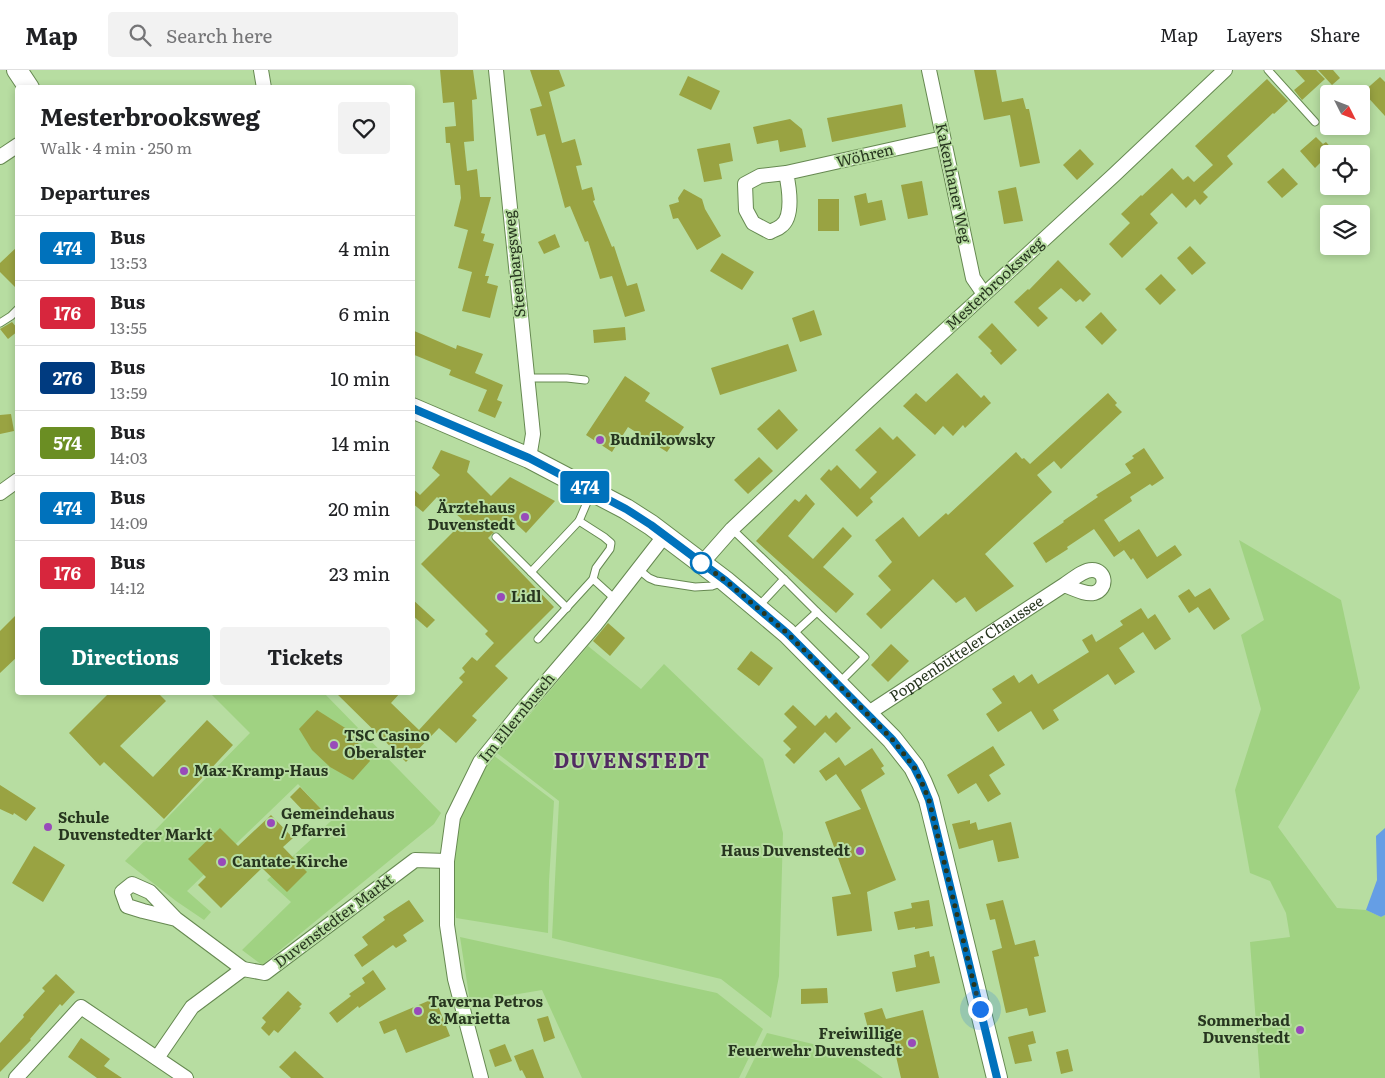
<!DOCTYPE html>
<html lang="en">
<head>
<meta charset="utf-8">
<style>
	body { margin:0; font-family:Literata,serif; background:#f2f2f2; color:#202124; height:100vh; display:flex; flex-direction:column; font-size:19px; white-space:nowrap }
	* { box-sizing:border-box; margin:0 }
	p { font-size:16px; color:#757577 }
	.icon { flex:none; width:28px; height:28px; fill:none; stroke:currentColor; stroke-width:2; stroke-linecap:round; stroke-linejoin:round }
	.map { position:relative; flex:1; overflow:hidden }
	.sheet { position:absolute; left:15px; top:15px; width:400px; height:610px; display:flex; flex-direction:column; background:#fff; border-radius:5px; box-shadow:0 2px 8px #0003 }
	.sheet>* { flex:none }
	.badge { padding:0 10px; border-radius:4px; font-size:18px; line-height:32px }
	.needle { width:32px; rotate:132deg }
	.buttons { position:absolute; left:1320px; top:15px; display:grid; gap:10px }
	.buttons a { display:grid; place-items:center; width:50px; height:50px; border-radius:5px; background:#fff; box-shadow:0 2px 8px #0003; font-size:25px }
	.you { position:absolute; width:25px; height:25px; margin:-12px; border:4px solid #fff; border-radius:50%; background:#1a73e8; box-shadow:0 0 0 8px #1a73e833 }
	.map>.badge { position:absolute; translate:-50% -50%; box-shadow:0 0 0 2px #fff }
	h2 { padding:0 25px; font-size:19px; line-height:45px }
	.round { display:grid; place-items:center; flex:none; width:52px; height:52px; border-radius:5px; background:#f2f2f2 }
	.headline { display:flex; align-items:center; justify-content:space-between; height:85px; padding:0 25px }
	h1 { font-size:24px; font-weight:700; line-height:38px }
	.cta { display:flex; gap:10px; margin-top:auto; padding:10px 25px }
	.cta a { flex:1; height:58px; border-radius:5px; background:#0f766e; color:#fff; font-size:20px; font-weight:700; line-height:58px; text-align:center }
	.cta a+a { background:#f2f2f2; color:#202124 }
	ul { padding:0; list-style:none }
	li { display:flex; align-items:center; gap:15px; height:65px; padding:0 25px; border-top:1px solid #e0e0e0 }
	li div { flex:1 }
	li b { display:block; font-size:19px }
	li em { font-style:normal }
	li .badge { min-width:55px; font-weight:700; text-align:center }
	header { display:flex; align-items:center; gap:30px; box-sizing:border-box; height:70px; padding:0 25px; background:#fff; border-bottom:1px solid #e0e0e0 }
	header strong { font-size:24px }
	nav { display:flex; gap:28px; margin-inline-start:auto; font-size:18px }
	.search { width:350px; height:45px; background:#f2f2f2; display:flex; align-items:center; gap:12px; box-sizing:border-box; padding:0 18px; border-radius:5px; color:#757577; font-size:19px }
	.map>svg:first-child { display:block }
	.green { fill:#a0d282 }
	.water { fill:#659ee5 }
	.building { fill:#99a342 }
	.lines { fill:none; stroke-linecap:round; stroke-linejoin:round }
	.service-casing { stroke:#668951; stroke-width:9 }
	.minor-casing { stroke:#668951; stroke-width:16 }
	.secondary-casing { stroke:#668951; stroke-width:22 }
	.service { stroke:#fff; stroke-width:7 }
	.minor { stroke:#fff; stroke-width:14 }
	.secondary { stroke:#fff; stroke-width:20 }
	.line-casing { stroke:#fff; stroke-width:11 }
	.line { stroke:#0072bc; stroke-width:8 }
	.walk { stroke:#27361f; stroke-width:5; stroke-dasharray:0 9 }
	.poi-dot { fill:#984aba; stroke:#b7dda1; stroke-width:2 }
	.stop-dot { fill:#fff; stroke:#0072bc; stroke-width:2.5 }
	.labels { text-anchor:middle; stroke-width:4; stroke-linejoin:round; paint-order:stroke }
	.street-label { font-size:15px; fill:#27361f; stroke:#b7dda1 }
	.poi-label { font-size:15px; font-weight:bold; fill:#27361f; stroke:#b7dda1; text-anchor:start }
	.district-label { font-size:20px; font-weight:bold; letter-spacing:1px; fill:#512b62; stroke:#b7dda1 }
</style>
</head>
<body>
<header>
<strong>Map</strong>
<div class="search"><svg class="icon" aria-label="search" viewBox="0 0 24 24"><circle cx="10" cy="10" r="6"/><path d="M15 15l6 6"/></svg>Search here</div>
<nav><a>Map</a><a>Layers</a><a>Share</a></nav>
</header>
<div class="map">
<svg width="1385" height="1008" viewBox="0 0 1385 1008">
	<rect width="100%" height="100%" fill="#b7dda1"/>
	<g class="green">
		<polygon points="1239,470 1341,530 1360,618 1278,757 1337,838 1366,840 1381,847 1385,845 1385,1008 1260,1008 1250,872 1290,867 1286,843 1270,811 1250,803 1235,720 1261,639 1241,565 1264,550"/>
		<polygon points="588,576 641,619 664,594 763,689 783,763 779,906 771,948 721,909 552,868 559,731 497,683"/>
		<polygon points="210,623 324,623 441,743 434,754 262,895 242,880 291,832 267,810 331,751 332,741 322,740 298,714 187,821 211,842 204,850 176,831 125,791 250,663"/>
		<polygon points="493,685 554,731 549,811 548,863 456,848 453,816 455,757 487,692"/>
		<polygon points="460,867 717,923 763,959 739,1008 582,1008 542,920 470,932"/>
		<polygon points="767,963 846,982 883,1008 745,1008"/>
	</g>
	<polygon class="water" points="1385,758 1385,845 1381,847 1366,840 1377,810 1376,766"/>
	<g class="building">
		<polygon points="440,0 473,0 477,29 472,30 474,71 464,72 467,101 477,99 480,127 491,127 481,163 485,164 483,171 494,174 485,206 489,206 487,213 498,216 490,248 462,241 472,202 458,198 468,160 454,156 461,128 460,115 455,115 450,73 446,73 445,57 456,56 454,32 443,33"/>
		<polygon points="530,0 559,0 565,16 549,22 562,73 575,69 582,95 576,96 582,120 592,117 595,130 593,131 612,177 614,176 627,216 637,213 645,241 625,247 612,206 600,209 588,171 585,172 570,136 565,138 545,64 537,66 530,39 542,36"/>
		<polygon points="974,0 996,0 1002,32 1023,28 1026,39 1029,39 1040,93 1020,97 1010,45 984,50"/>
		<polygon points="1295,0 1316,0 1325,9 1302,30 1294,20 1305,11"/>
		<polygon points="1318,0 1333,0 1340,8 1332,15"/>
		<polygon points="688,6 720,21 711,40 679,25"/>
		<polygon points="1380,7 1385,12 1385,46 1363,22"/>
		<polygon points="1267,9 1288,31 1274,44 1273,43 1227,86 1233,94 1203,122 1208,127 1200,135 1195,129 1186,138 1172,123 1150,144 1158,153 1122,188 1109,174 1130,153 1121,144 1141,125 1142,126 1172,98 1183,110 1188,106 1194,112 1213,95 1195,76"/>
		<polygon points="902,34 906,57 832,72 827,48"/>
		<polygon points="790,49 802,59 806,77 780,82 778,70 757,74 753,57"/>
		<polygon points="1316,67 1323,74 1326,72 1334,81 1329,84 1315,98 1300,81"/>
		<polygon points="730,73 733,91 719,94 722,109 704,112 697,79"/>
		<polygon points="1080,79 1094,94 1077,110 1063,95"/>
		<polygon points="1283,98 1298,114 1282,128 1267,112"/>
		<polygon points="922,111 928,145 908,149 901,115"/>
		<polygon points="1016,117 1023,151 1004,154 998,121"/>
		<polygon points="684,119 702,129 705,139 721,166 697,180 678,148 673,149 669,135 679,132 678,128"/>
		<polygon points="866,123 868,133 882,130 886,150 860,156 854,126"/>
		<rect x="818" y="129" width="21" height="32"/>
		<polygon points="555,164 560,177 544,184 538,172"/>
		<polygon points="18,176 18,220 0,202 0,193"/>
		<polygon points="1190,176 1206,193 1192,205 1177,188"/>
		<polygon points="722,183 754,202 742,220 710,201"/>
		<polygon points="1058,190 1091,224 1083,232 1080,229 1076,232 1061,218 1038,238 1048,248 1038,257 1014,232 1028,219 1029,220"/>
		<polygon points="1161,204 1176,220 1160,235 1145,219"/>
		<polygon points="814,240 822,265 800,272 792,248"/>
		<polygon points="1101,242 1117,260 1102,275 1085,257"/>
		<polygon points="12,252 18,259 18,261 8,269 0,259"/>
		<polygon points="992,253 1017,280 1001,295 990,283 992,281 978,267"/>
		<polygon points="625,257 626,270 594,273 593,260"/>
		<polygon points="412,260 456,279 457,275 483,284 475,303 503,315 497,330 502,332 495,348 478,341 487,320 449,305 451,300 412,284"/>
		<polygon points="788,274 797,301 720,325 711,298"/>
		<polygon points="957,303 981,328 984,325 991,333 965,358 963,355 953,366 943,356 935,365 903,336 916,323 926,332"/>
		<polygon points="625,306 650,323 645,331 684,357 667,382 628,357 612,382 586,365"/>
		<polygon points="1108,323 1117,333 1115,335 1122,342 1061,399 1054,391 1037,405 1052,422 985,484 1014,516 976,542 965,527 956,533 933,509 881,559 866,544 891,520 878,506 892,492 875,470 903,447 919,467 946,443 948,445 1016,382 1022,389 1024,388 1030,394"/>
		<polygon points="779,339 798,360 777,380 757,359"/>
		<polygon points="11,344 14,361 0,364 0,345"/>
		<polygon points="880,357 893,370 897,366 916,385 870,428 873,432 857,447 820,409 829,399 831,401 837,395 860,419 877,402 855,380"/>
		<polygon points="1144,378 1164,408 1152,416 1150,414 1130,427 1132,431 1104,450 1123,478 1119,472 1139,459 1157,487 1175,475 1182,485 1147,509 1133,488 1131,490 1124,480 1114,487 1094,459 1067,477 1068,479 1046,493 1033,473 1064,452 1063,451 1098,427 1096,425 1131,403 1125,394 1134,388 1132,386"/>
		<polygon points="441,380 470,391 467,402 491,426 510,407 555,431 526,463 509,447 488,468 554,537 495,596 508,608 472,646 477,650 456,673 439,658 406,692 335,622 401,622 391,633 419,660 463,612 459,608 465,602 462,598 472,587 477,591 494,573 485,564 488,561 421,494 464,451 437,427 423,442 412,433 412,418 420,425 440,405 432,398"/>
		<polygon points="759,387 773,401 748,424 734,410"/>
		<polygon points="806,424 815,434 788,466 813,489 843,457 852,466 823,497 854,524 836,543 756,471 795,429 799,432"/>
		<polygon points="1210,518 1230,549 1214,560 1198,537 1189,543 1178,526 1189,519 1195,527"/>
		<polygon points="412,529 435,550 427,558 412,545"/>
		<polygon points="1141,538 1148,549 1155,544 1171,569 1155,580 1143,562 1119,578 1135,602 1115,615 1108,604 1053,640 1059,650 1043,660 1031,641 998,662 986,644 1002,633 992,619 1014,605 1019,613 1032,604 1038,614 1089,582 1082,570 1092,564 1096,572 1123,555 1120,551"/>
		<polygon points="18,543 18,586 0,603 0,561"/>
		<polygon points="608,553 625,568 610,586 593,571"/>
		<polygon points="891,574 909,591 888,612 871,595"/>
		<polygon points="751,581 773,598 759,616 737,599"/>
		<polygon points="110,622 157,622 166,631 120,676 153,707 207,650 233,675 164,749 104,692 100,696 69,663"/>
		<polygon points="793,635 815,656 826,645 829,649 836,642 851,658 836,673 825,662 794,694 785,685 791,679 783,671 797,657 784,644"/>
		<polygon points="317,640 350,661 370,691 353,710 330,697 312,680 299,659"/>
		<polygon points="993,676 1005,695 989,705 1001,724 988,732 976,713 958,724 947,705"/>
		<polygon points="872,678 884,696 881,698 885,704 861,720 896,810 867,822 872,861 837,866 832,827 851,824 825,752 861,739 836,704 826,711 819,701 839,687 845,696"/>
		<polygon points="0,715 36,738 26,751 14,743 13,745 0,739"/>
		<polygon points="300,717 322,740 312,750 290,727"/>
		<polygon points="271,745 293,768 283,777 307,802 287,822 262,798 221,838 198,815 206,807 188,789 220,758 238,776"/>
		<polygon points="970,750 970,754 976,752 978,760 1011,752 1019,788 998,792 993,770 959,779 952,754"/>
		<polygon points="34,776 65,795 43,832 12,813"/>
		<polygon points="409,830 424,851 403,865 407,871 396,878 393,875 362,897 354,885 368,875 362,867 385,850 383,847"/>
		<polygon points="929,830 933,856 915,859 915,857 898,860 894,842 912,838 911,833"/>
		<polygon points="1003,830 1015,875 1035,870 1039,886 1034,887 1046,942 1029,946 1027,938 1006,943 992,881 1002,878 995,849 990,850 986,834"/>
		<polygon points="929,881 930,887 934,886 940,913 896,922 892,902 916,897 914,885"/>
		<polygon points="373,900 386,919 359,938 358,936 337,953 329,943 351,926 349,924 365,913 362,908"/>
		<polygon points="56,904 75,922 62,936 60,934 30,969 31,970 0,1002 0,973 24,947 23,945 45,921 42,918"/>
		<polygon points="827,918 828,933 801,934 801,919"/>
		<polygon points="288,921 302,934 299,937 301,938 278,963 274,960 269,966 261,958 266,952 262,948"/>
		<polygon points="435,928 450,966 406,983 396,959 384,964 379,952"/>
		<polygon points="882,938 886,949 923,940 939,1008 901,1008 890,960 870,966 864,943"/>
		<polygon points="548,946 555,968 544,972 537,949"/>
		<polygon points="1033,961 1036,973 1028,975 1032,991 1015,994 1008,967"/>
		<polygon points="81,968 110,989 104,996 122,1008 97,1008 68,987"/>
		<polygon points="505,974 512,991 495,997 489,980"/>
		<polygon points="533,979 536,987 544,1008 526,1008 522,1000 520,1001 514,986"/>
		<polygon points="1068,979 1073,1001 1061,1004 1056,982"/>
		<polygon points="295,981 324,1008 291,1008 279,997"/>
	</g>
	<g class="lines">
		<defs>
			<g id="service">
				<polyline points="1268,0 1315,52"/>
				<polyline points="0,253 11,246 18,239"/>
				<polyline points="527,308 567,308 585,310"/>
				<polyline points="579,451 604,467 611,473 610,479 596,498 593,509"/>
				<polyline points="732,459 784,509"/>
				<polyline points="496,467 531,502 579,451 591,423"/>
				<polyline points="638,499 649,508 656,511 695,517 712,516 723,512"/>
				<polyline points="531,502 567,538"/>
				<polyline points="757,538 784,509 817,542 791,566"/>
				<polyline points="817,542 865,587 839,613"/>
				<polyline points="538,569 593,509 615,529"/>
			</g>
			<g id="minor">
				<polyline points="261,0 264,18"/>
				<polyline points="496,0 533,364 529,388"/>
				<polyline points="929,0 973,208 984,224"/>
				<polyline points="0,87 18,75"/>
				<path d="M786,103c3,14 8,44 -5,53 -3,3 -8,4 -11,6l-17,-9 -7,-13 -1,-26 15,-8 26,-3 157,-35"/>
				<polyline points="0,423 18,410"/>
				<polyline points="702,493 732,459 867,332 1114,105 1225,0"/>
				<path id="s1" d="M867,644l197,-129c8,-5 19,-15 28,-15 14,0 16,19 2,23 -9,2 -21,-5 -30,-8"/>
				<polyline points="176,849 143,841 127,836 122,822 132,814 150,822 176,849 243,899 265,903 415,790 447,791"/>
				<polyline points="157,988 192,937 243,899"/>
				<polyline points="16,1008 81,937 186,1008"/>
				<polyline points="481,1008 455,909 447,855 447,791 453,747 480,692 522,640 595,555 665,465"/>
			</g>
			<g id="secondary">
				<polyline points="17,0 29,18"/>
				<polyline points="412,338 529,388 626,439 651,455 725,511 787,563 892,669 914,697 922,713 929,730 997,1008"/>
			</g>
		</defs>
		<use href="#service" class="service-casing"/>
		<use href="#minor" class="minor-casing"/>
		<use href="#secondary" class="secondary-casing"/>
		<use href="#service" class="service"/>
		<use href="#minor" class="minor"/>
		<use href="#secondary" class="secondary"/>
	</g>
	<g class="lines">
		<defs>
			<polyline id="line" points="412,338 529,388 626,439 651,455 726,511 787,563 892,669 914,697 922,713 929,730 997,1008"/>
		</defs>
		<use href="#line" class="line-casing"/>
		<use href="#line" class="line"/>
		<polyline class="walk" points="701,493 726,511 787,563 892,669 914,697 922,713 929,730 980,939"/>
	</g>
	<g class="poi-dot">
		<circle cx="600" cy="370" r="5"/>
		<circle cx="525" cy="447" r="5"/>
		<circle cx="501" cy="527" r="5"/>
		<circle cx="334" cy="675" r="5"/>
		<circle cx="184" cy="701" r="5"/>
		<circle cx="271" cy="753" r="5"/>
		<circle cx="48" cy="757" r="5"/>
		<circle cx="860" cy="781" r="5"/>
		<circle cx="222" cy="792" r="5"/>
		<circle cx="418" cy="941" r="5"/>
		<circle cx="1300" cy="960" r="5"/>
		<circle cx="912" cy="973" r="5"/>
	</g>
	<circle class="stop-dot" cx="701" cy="493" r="10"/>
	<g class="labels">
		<g class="street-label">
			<text transform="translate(865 86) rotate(-13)" y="5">Wöhren</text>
			<text transform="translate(953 113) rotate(78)" y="5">Kakenhaner Weg</text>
			<text transform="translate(515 194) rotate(-96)" y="5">Steenbargsweg</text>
			<text transform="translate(995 214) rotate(-43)" y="5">Mesterbrooksweg</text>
			<text dy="5" stroke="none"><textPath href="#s1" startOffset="119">Poppenbütteler Chaussee</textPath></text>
			<text transform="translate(517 648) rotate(-51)" y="5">Im Ellernbusch</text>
			<text transform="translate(334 851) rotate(-37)" y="5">Duvenstedter Markt</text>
		</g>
		<g class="poi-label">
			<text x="610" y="375">Budnikowsky</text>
			<text x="515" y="443" text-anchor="end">Ärztehaus<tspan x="515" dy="17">Duvenstedt</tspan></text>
			<text x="511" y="532">Lidl</text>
			<text x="344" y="671">TSC Casino<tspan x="344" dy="17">Oberalster</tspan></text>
			<text x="194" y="706">Max-Kramp-Haus</text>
			<text x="281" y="749">Gemeindehaus<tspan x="281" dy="17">/ Pfarrei</tspan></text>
			<text x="58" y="753">Schule<tspan x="58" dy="17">Duvenstedter Markt</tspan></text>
			<text x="850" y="786" text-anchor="end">Haus Duvenstedt</text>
			<text x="232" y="797">Cantate-Kirche</text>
			<text x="428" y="937">Taverna Petros<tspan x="428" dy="17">&amp; Marietta</tspan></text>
			<text x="1290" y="956" text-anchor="end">Sommerbad<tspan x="1290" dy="17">Duvenstedt</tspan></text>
			<text x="902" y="969" text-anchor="end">Freiwillige<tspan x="902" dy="17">Feuerwehr Duvenstedt</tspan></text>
		</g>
		<g class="district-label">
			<text x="632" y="698">DUVENSTEDT</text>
		</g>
	</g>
</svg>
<div class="buttons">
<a><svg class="needle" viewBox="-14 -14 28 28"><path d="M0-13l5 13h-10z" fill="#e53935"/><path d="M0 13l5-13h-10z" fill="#757577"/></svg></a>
<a><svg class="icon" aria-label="locate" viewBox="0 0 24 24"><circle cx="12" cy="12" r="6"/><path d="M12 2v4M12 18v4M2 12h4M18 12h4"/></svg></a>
<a><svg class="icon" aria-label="layers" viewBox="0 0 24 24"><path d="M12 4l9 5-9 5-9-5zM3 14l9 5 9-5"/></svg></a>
</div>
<div class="you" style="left:980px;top:939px"></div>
<b class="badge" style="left:585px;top:417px;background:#0072bc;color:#fff">474</b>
<section class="sheet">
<div class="headline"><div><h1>Mesterbrooksweg</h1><p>Walk · 4 min · 250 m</p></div><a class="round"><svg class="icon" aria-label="heart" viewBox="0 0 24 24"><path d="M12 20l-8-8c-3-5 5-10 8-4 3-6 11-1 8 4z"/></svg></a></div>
<h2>Departures</h2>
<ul>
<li><span class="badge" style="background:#0072bc;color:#fff">474</span><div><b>Bus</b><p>13:53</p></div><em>4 min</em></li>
<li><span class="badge" style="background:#d7263d;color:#fff">176</span><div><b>Bus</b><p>13:55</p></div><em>6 min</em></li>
<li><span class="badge" style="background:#003b80;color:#fff">276</span><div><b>Bus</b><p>13:59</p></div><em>10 min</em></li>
<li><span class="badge" style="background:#6b8e23;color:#fff">574</span><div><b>Bus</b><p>14:03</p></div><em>14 min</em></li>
<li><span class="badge" style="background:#0072bc;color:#fff">474</span><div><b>Bus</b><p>14:09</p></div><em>20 min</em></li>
<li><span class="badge" style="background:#d7263d;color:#fff">176</span><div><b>Bus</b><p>14:12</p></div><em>23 min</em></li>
</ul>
<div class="cta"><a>Directions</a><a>Tickets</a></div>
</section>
</div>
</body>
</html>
